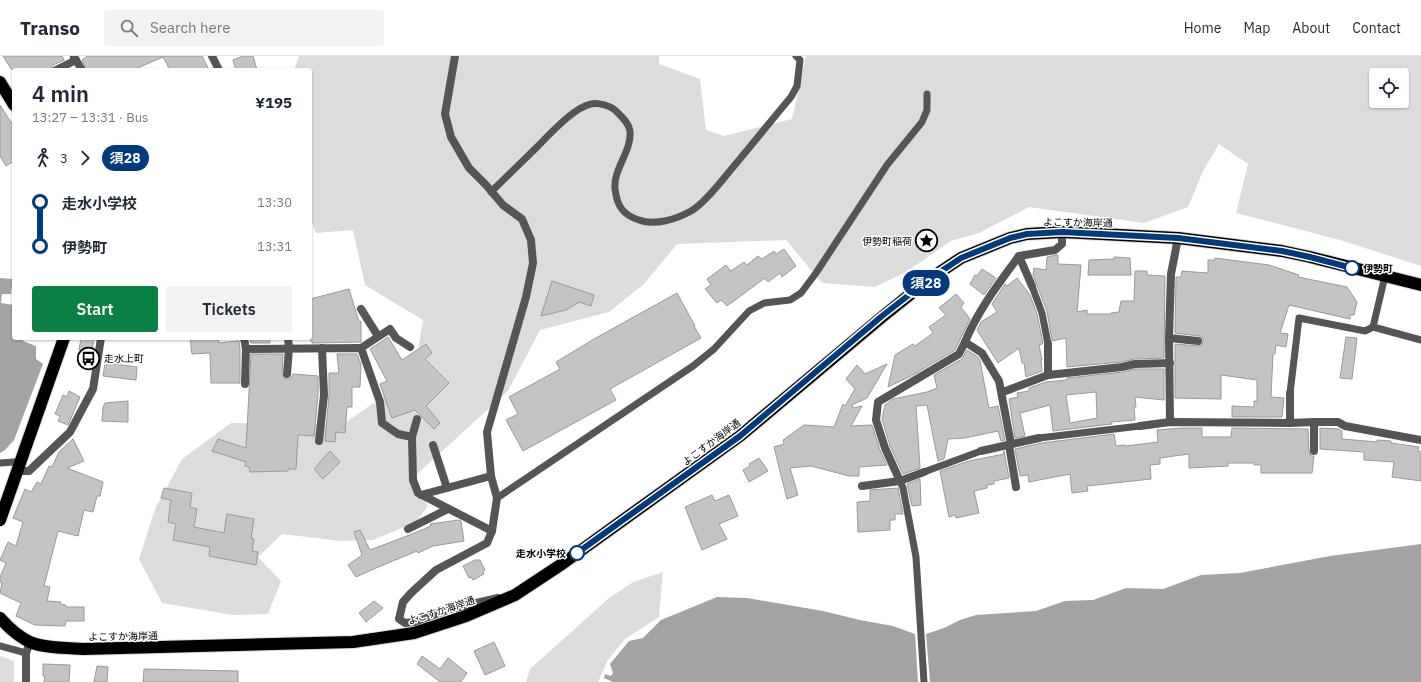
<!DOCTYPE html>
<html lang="en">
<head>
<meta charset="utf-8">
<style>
	body { margin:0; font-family:"IBM Plex Sans","Noto Sans JP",sans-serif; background:#f2f2f3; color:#1f2937; height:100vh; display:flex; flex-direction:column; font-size:15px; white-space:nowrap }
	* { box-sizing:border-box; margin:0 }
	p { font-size:13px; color:#747a83 }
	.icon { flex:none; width:22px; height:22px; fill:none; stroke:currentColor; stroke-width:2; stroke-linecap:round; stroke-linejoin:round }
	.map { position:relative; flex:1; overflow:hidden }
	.details { position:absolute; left:12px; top:12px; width:300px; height:272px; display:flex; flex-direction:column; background:#fff; border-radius:4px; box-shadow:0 1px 3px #0004 }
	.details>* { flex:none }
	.badge { padding:0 8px; border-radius:13px; font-size:14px; line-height:26px }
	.fabs { position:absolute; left:1369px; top:12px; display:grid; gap:8px }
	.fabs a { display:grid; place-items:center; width:40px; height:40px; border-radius:4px; background:#fff; box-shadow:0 1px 3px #0004; font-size:20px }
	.map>.badge { position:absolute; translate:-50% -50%; box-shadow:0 0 0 2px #fff }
	.legs { display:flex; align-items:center; gap:6px; height:44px; padding:0 20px; font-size:13px }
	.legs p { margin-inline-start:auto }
	.summary { display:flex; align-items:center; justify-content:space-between; height:68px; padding:0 20px }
	h1 { font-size:22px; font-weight:600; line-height:30px }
	.primary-button { display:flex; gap:8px; margin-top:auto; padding:8px 20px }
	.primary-button a { flex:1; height:46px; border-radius:4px; background:#0b8043; color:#fff; font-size:16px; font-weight:600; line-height:46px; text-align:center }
	.primary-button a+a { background:#f2f2f3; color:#1f2937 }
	ul { padding:0 20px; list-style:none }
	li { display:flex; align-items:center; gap:14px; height:44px; font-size:15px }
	li i { display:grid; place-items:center; width:6px; height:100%; margin:0 5px; background:currentColor }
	li i::after { content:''; width:10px; height:10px; margin:-5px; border:3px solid; border-radius:50%; background:#fff }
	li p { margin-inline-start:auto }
	li:first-child i { background:linear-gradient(#0000 50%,currentColor 0) }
	li:last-child i { background:linear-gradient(currentColor 50%,#0000 0) }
	header { display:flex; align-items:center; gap:24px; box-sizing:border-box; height:56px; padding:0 20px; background:#fff; border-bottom:1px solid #e0e1e3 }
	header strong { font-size:19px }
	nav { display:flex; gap:22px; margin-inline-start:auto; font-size:14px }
	.search { width:280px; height:36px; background:#f2f2f3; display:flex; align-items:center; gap:10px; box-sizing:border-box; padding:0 14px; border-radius:4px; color:#747a83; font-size:15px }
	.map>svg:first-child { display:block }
	.green { fill:#dcdcdc; fill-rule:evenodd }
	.water { fill:#a3a3a3 }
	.building { fill:#c4c4c4; stroke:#999; fill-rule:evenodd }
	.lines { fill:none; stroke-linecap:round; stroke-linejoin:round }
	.highway-casing { stroke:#dbdbdb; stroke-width:14 }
	.lane { stroke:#555; stroke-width:7 }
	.street { stroke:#555; stroke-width:8 }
	.highway { stroke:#000; stroke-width:12 }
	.line-1-casing { stroke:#fff; stroke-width:9 }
	.line-1 { stroke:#003b80; stroke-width:6 }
	.stop-1-dot { fill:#fff; stroke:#003b80; stroke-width:2 }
	.labels { text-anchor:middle; stroke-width:3; stroke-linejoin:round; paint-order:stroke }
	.street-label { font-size:10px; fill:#000; stroke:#fff }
	.poi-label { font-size:10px; fill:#000; stroke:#fff; text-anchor:end }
	.stop-label { font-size:10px; font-weight:bold; fill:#000; stroke:#fff; text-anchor:start }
</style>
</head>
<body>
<header>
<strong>Transo</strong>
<div class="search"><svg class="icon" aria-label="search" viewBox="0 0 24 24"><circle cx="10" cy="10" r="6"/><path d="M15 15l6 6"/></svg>Search here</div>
<nav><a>Home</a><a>Map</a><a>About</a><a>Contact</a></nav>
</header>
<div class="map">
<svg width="1421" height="626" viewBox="0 0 1421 626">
	<rect width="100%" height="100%" fill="#fff"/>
	<g class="green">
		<path d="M299,0h360v8l41,15 6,51 18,6 68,-17 14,-63h615v210l-81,-26 -104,-27 12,-49 -29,-20 -16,27 -15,36 -44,16 -115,-16 -50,26 -28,8 -45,31 -31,15 -53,-4 -36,-43 -109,4 -33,40 -35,28 -69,18 -32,61 -92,84 5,20 7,11 -12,16 -43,18 -33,1 -58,-7 -24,23 23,24 -13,33 -35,1 -71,-12 -23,-44 16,-50 27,-50 49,-36 111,2 72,-50 9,-55 -58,-35 -12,-55 -37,3 -6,-15v-148h-16zM1376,19h26v26h-26z"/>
		<polygon points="663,516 659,561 625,583 608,604 598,626 526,626 530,613 608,543 633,526"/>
		<polygon points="0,600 14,605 14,626 0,626"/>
	</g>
	<g class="water">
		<polygon points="0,222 13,223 11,238 2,238 1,247 14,249 14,282 23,282 23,285 36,290 36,303 43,308 14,384 5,394 0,397"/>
		<polygon points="1421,488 1421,626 930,626 926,578 944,572 960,564 976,559 1036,555 1065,545 1093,544 1126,532 1163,533 1201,519 1240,517 1330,500"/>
		<polygon points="717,541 747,542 823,555 860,564 893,570 915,578 918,626 613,626 604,622 605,618 611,620 613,617 610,608 629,585 643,582 661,564"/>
	</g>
	<g class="building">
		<polygon points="3,0 62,0 64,4 53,9 51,14 12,14"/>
		<polygon points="87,0 202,0 209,14 170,14 163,1 133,14 87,14 82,4"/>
		<polygon points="243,0 253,0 257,14 236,14 233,4"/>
		<polygon points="0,49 14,71 14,105 6,110 0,100"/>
		<polygon points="784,193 796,210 782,221 780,217 768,226 765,222 727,250 721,244 717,247 705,233 711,229 707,223 726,209 731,215 744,206 747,209 758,200 762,203 774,195 776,198"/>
		<polygon points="1056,199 1058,199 1058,208 1081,209 1077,256 1087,254 1087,258 1111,258 1111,257 1119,256 1121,245 1134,245 1135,215 1147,215 1147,219 1165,220 1164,302 1135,303 1121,306 1067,311 1066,282 1052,285 1047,255 1033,219 1034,212 1046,214 1047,201"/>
		<polygon points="1114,201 1130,202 1131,219 1088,219 1089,204 1114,203"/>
		<polygon points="1215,202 1269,209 1299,219 1298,221 1347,231 1357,246 1354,259 1350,259 1350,263 1289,249 1280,277 1288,278 1286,291 1276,289 1275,298 1273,298 1271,341 1284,342 1282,361 1232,361 1232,350 1254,351 1254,345 1257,345 1257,324 1221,319 1221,343 1175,342 1175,288 1198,290 1202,289 1203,285 1203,282 1199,280 1175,277 1176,221 1181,221 1182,215 1208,217 1208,204 1215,204"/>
		<polygon points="982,213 996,222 984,239 970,228 975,219 977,220"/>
		<polygon points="1017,222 1030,239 1037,258 1043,287 1042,288 1039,289 1042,304 1041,304 1042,315 1026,321 1024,307 1022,307 1019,292 998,307 977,274 981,266 997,256 992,248 1005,228 1007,230"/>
		<polygon points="552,225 594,239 591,250 579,246 566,254 541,260"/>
		<polygon points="349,233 359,266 361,265 361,286 312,287 312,285 310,285 310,243"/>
		<polygon points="677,237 695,270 694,270 701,282 610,333 616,344 523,395 506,364 518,358 509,341 560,313 556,306 594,283"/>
		<polygon points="956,238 964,247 961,251 970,263 955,294 913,319 888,331 895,299 913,288 915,290 933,277 929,271 946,259 939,252"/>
		<polygon points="388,281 402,304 426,288 432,297 425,303 449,327 426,350 440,367 434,373 415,354 392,362 380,328 387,325 370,293"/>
		<polygon points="1346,281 1357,282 1352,323 1340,322"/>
		<polygon points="81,282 94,282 92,296 79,294"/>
		<polygon points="190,282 218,282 219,287 239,285 240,293 240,327 211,327 210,297 192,298"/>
		<polygon points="251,282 269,282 270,287 251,287 250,283"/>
		<polygon points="967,294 978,301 980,305 989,352 998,350 1005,384 1001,385 998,375 965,382 948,383 944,403 938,405 927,349 916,350 920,412 903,418 890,390 882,363 885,349 893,343 927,336 937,332 934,319 962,303"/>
		<polygon points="251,298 283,298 282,318 284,322 286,323 290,323 293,318 318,320 318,339 314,380 298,379 296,413 288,413 288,415 250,416 249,411 245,410 246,406 212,395 218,383 246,392"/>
		<polygon points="337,298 357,298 361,308 360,331 352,331 352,351 347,351 345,377 336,376 335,386 325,385 329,339 329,317 339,317"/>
		<polygon points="105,307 137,311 136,324 103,320"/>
		<polygon points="887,308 867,342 852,349 853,352 862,350 851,370 872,369 880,394 887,409 859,411 859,420 849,420 811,410 790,412 798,439 787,443 774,391 784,388 783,384 804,369 834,371 843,348 845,350 855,333 846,323 857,309 865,318"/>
		<path d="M1136,313h28v31l-29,-3 1,10h-2l1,13 -24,2 1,2 -59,7 -3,-26 -30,8 5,23 -10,2 -6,-39 9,-2 -1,-4 12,-2v-3l17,-6 21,-2v-2l56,-6zM1096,336l1,26 -27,5 -4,-28z"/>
		<polygon points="69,335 80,341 68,369 58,365 60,360 55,358 63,339 67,341"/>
		<polygon points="128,345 128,366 102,365 103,351 105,347"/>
		<polygon points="1182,372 1202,372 1202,381 1231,381 1232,372 1308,373 1309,395 1311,400 1314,400 1312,417 1261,417 1261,409 1254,409 1254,407 1228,407 1228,410 1189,412 1189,398 1160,402 1160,408 1150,409 1151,423 1087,430 1088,435 1072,437 1070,418 1029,426 1028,419 1020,420 1015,393 1042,387 1114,378 1116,390 1125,389 1126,390 1158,386 1157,374"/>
		<polygon points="1320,372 1339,373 1342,375 1342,383 1377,386 1377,384 1391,385 1391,387 1419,391 1418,395 1421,396 1421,425 1392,421 1394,406 1364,404 1364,396 1320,393"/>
		<polygon points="73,383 84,405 67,412 103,426 100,440 97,440 93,456 84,454 78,480 58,475 44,530 50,531 47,545 61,546 60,548 66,549 66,551 84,551 84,565 66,565 65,570 35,569 16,560 21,547 0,537 2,527 0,526 0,521 6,507 0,504 8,486 16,490 23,466 13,462 25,433 31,436 37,426 41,428 49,410 52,411 59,396"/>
		<polygon points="330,395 340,406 323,423 314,413"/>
		<polygon points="1004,395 1009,422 994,425 994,428 987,429 987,432 974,435 979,457 956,462 955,459 949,461 940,415 969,405 1004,398 1003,396"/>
		<polygon points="759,402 768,415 749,426 743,414 750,410 749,408"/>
		<polygon points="920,423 921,449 912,450 907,428"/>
		<polygon points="164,432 192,437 190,451 197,453 194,471 224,477 227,458 254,463 251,482 254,483 252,495 258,496 256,509 209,500 210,491 173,484 176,468 168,466 171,444 161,442"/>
		<polygon points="898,432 903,458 895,458 895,464 890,464 890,474 858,476 857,446 870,445 870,434"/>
		<polygon points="712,439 715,445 729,439 738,460 719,468 727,483 702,494 685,451"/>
		<polygon points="459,464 461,465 464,485 433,490 418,497 417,495 376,512 356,521 348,509 362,499 354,476 360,474 370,494 412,478 431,470 430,468"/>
		<polygon points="475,504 480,504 485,514 483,515 484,518 473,524 471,521 469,522 463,510"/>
		<polygon points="374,545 383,552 366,566 359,557"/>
		<polygon points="494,586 505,610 485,619 474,595"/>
		<polygon points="422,600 440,613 448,602 467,617 461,626 440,626 417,608"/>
		<polygon points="43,608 70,609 69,626 44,626 45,620 43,620"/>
		<polygon points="97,610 108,611 107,626 94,626"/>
		<polygon points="144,613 238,615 238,626 143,626"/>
	</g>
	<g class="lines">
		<defs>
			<g id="highway">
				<polyline points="0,26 14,49"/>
				<polyline points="0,464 64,282"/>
				<path d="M0,562c8,9 19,19 30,24 13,6 38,6 53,7l270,-7 61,-9 52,-17 49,-21 47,-31 178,-128 142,-119 46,-37 33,-22 49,-20 17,-4 35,-2 116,6 104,13 28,6 111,28"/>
			</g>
		</defs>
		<use href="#highway" class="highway-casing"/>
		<g class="lane">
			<path d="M491,136c15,-15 31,-30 46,-45 12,-12 37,-40 54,-43 7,-2 20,2 25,7 6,6 13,12 14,20 2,20 -17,38 -15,58 2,17 8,26 24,31 16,6 38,-1 52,-9 11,-6 30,-29 38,-39 21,-25 41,-50 62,-75l6,-11 3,-26 -4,-4"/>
			<polyline points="1032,230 1042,257 1048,288"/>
			<polyline points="1373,271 1421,284"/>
			<polyline points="1290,337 1299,262 1365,275 1373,271 1385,220"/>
			<polyline points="1039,382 1140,370"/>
			<polyline points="0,407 14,406 21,407"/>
			<polyline points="924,416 981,395"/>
			<polyline points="900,425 903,432 916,501 924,626"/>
			<polyline points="497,442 693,310 714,293 749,255 764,247 790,244 801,237 816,217 887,109 922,66 927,54 927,38"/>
			<polyline points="0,590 26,597"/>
		</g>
		<g class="street">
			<polyline points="212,0 219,14"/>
			<polyline points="455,0 445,58 451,81 469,112 486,129 503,149 522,163 531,184 533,207 526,241 487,376 491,420 497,442 492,475 487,487 436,514 411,537 403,546 399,563 405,567 414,566 450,553 498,542"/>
			<polyline points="74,1 82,14"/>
			<polyline points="56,14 76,4"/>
			<polyline points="1019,200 1032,230"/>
			<polyline points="361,253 378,280"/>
			<polyline points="244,282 246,293 361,292 380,346 382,367 398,378 412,381 413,424 418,437 492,475"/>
			<polyline points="1169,282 1198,285"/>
			<polyline points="1048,288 1048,319"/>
			<polyline points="361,292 390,273 396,282 410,291"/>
			<polyline points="287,318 289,292 288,282"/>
			<polyline points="245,328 246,293"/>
			<polyline points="1003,336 1048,319 1122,311 1135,308 1170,307"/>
			<polyline points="1170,366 1169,282 1171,218 1178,182"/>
			<polyline points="1290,367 1290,337"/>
			<polyline points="1140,370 1170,366 1290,367 1314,366 1338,366 1345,370 1421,384"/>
			<polyline points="412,381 417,363"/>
			<polyline points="319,385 324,339 322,292"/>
			<path d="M1011,388l-12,-63 -17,-28 -17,-11c13,-32 34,-59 54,-86l36,-6 7,-6v-12"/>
			<polyline points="433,389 447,432"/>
			<polyline points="1009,389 1016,431"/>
			<polyline points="981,395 1039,382"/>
			<polyline points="1314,395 1314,366"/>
			<polyline points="18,415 29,415 70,376 93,333 101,282"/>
			<polyline points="900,425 885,392 876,364 878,346 959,298 965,286"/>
			<polyline points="862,430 900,425 924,416"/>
			<polyline points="421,439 491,420"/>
			<polyline points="408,473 448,453"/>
			<polyline points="26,626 26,597 30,586"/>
		</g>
		<use href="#highway" class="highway"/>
	</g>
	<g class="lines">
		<defs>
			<polyline id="line-1" points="577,497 740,380 882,260 928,224 961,202 1010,182 1027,178 1062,176 1178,182 1282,195 1310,201 1352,212"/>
		</defs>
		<use href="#line-1" class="line-1-casing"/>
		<use href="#line-1" class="line-1"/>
	</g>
	<defs>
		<symbol id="sight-ring" viewBox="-11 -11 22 22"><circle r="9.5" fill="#fff" stroke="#000" stroke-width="1.5"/><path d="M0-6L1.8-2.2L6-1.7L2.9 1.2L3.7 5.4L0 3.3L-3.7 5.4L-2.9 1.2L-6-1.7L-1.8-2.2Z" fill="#000"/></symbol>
		<symbol id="bus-ring" viewBox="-11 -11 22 22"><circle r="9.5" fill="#fff" stroke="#000" stroke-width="1.5"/><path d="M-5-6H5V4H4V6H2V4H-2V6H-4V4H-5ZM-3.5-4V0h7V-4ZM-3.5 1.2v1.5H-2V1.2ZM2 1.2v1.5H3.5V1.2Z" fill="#000"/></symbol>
	</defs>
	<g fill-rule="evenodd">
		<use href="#sight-ring" x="914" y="172" width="25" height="25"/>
		<use href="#bus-ring" x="76" y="290" width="25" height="25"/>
	</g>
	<g class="stop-1-dot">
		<circle cx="1352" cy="212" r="7"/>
		<circle cx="577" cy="497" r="7"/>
	</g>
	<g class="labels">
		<g class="street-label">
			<text transform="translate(1078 166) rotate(1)" y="4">よこすか海岸通</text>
			<text transform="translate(711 386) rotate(-37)" y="4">よこすか海岸通</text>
			<text transform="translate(441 554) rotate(-18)" y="4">よこすか海岸通</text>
			<text transform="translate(123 580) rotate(-1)" y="4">よこすか海岸通</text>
		</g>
		<g class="poi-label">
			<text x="912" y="189">伊勢町稲荷</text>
			<text x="104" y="306" text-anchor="start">走水上町</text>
		</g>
		<g class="stop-label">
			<text x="1363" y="216">伊勢町</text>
			<text x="566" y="501" text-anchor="end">走水小学校</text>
		</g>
	</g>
</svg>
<div class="fabs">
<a><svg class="icon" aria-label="locate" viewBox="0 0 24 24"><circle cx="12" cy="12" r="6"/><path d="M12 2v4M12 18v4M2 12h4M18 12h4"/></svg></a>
</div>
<b class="badge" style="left:926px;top:227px;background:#003b80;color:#fff">須28</b>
<section class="details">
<div class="summary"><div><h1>4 min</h1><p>13:27 – 13:31 · Bus</p></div><b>¥195</b></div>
<div class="legs"><svg class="icon" aria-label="walk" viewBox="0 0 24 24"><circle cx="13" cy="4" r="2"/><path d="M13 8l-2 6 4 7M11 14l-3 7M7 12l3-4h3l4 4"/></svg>3<svg class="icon" aria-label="forward" viewBox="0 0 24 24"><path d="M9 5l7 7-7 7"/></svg><b class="badge" style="background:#003b80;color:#fff">須28</b></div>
<ul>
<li><i style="color:#003b80"></i><b>走水小学校</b><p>13:30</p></li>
<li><i style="color:#003b80"></i><b>伊勢町</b><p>13:31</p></li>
</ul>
<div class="primary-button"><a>Start</a><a>Tickets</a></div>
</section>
</div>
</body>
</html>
